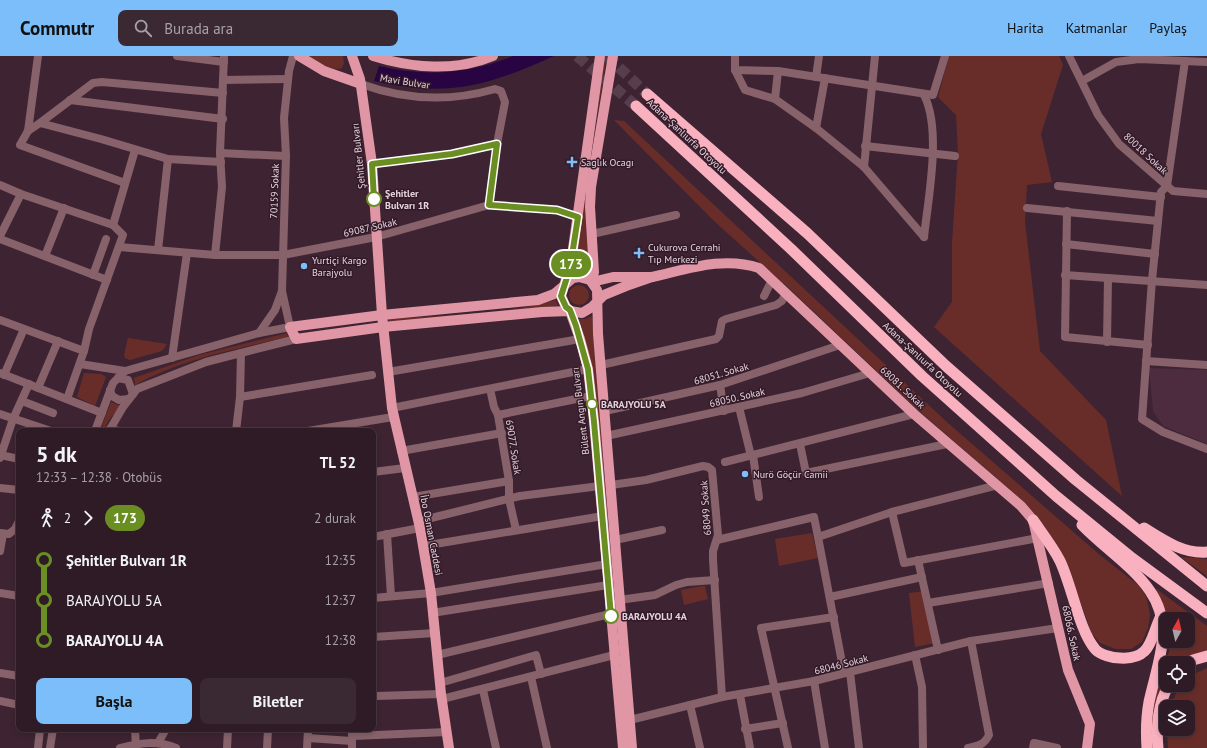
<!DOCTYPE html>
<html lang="tr">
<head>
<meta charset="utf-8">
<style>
	body { margin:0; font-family:"PT Sans",sans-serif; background:#3a2832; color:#f1f3f6; height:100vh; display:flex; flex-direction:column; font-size:15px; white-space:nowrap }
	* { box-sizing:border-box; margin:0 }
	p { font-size:13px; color:#a7a1a7 }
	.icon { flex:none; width:22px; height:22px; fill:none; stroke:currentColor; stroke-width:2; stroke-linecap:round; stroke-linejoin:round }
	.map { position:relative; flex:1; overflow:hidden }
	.drawer { position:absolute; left:16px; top:372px; width:360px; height:304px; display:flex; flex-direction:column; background:#2e1b26; border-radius:8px; box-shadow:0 2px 6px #0003,0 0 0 1px #493943 }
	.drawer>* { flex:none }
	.badge { padding:0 8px; border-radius:13px; font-size:14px; line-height:26px }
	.needle { width:26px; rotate:8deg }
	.tools { position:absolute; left:1159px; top:556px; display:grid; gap:8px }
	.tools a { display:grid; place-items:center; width:36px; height:36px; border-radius:8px; background:#2e1b26; box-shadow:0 2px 6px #0003,0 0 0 1px #493943; font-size:20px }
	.map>.badge { position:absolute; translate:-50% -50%; box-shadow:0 0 0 2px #fff }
	.legs { display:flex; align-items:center; gap:6px; height:44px; padding:0 20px; font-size:13px }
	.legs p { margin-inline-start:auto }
	.head { display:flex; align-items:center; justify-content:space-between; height:68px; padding:0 20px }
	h1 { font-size:22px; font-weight:700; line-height:30px }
	.cta { display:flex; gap:8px; margin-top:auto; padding:8px 20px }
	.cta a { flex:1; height:46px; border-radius:8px; background:#7cbef9; color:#111; font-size:16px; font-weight:700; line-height:46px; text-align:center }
	.cta a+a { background:#3a2832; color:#f1f3f6 }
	ul { padding:0 20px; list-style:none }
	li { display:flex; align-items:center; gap:14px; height:40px; font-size:15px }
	li i { display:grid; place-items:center; width:6px; height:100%; margin:0 5px; background:currentColor }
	li i::after { content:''; width:10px; height:10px; margin:-5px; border:3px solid; border-radius:50%; background:#2e1b26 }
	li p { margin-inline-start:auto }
	li:first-child i { background:linear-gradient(#0000 50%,currentColor 0) }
	li:last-child i { background:linear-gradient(currentColor 50%,#0000 0) }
	header { display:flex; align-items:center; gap:24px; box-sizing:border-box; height:56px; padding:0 20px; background:#7cbef9; color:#111 }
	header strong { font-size:19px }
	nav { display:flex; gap:22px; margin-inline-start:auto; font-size:14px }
	.search { width:280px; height:36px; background:#3a2832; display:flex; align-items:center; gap:10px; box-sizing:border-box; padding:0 14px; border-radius:8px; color:#a7a1a7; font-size:15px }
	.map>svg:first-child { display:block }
	.built { fill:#4c2c3e }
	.green { fill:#692d29 }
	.water { fill:#290443 }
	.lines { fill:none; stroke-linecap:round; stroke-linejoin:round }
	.highway-tunnel { stroke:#573e4c; stroke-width:11; stroke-dasharray:11 5.5; stroke-linecap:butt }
	.minor { stroke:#87626a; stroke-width:8 }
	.major { stroke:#e196a6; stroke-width:10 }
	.highway { stroke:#f9b1bf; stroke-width:11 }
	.line-1-casing { stroke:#fff; stroke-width:9 }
	.line-1 { stroke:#6b8e23; stroke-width:6 }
	.poi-dot { fill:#7cbef9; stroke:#331a28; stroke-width:1.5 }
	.stop-1-dot { fill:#fff; stroke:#6b8e23; stroke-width:2 }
	.labels { text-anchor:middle; stroke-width:3; stroke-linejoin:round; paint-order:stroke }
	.street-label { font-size:10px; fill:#e5d3dc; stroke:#331a28 }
	.poi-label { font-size:10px; fill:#e5d3dc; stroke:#331a28; text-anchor:start }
	.stop-label { font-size:10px; font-weight:bold; fill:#e5d3dc; stroke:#331a28; text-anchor:start }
</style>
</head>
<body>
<header>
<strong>Commutr</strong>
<div class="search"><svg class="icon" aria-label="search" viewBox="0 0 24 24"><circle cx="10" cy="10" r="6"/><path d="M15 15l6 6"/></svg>Burada ara</div>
<nav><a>Harita</a><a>Katmanlar</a><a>Paylaş</a></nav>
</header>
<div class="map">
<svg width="1207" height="692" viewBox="0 0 1207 692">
	<rect width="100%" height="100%" fill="#3e2432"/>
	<polygon class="built" points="1149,312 1207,314 1207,388 1163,370 1153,355"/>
	<g class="green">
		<path d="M309,0h34l1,7 -2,5c-9,4 -26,-6 -33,-12z"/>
		<path d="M605,0h2l-15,92 -7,60 4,65 -14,-3c4,-21 5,-42 8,-63 6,-50 15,-101 22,-151z"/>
		<polygon points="949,0 1059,0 1063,9 1041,78 1052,126 1027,129 1025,166 1040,295 1106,364 1122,440 934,271 952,246 952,187 958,97 956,59 938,41"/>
		<polygon points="614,64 624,65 948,367 1101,500 1138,529 1146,540 1150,558 1148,572 1142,586 1131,593 1116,593 1100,587 1092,578 1067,509 1021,443 918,354 793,236 715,166"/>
		<circle cx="579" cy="239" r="10"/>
		<path d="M556,244l2,6 -169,16v-3c55,-4 114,-4 167,-19z"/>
		<polygon points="592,260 612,517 593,319 583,278 576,263 585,263"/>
		<path d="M287,277l1,4c-52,12 -107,22 -153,48l-1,-7 65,-23z"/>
		<polygon points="128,282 167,288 162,295 130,304 125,302 124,299"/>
		<polygon points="84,317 101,318 106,321 95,350 77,341"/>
		<polygon points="111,346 121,350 108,365 104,375 100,375"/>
		<polygon points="812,477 818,502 779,510 775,483"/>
		<polygon points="1181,501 1207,503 1207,520"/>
		<polygon points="702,530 705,530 708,543 684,549 681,534"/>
		<polygon points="1155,532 1207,570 1207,595 1183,607 1166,607 1166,626 1154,692 1151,692 1152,651 1169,595 1169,585 1188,585 1188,563 1166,563 1164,552"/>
		<polygon points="927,535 935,587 915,591 909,537"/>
		<polygon points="1207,612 1207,692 1168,692 1167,673 1188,673 1188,651 1170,651 1180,629 1188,629 1188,621"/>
	</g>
	<path class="water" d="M513,0h41c-67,30 -106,42 -180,25l5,-15c46,11 90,8 134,-10z"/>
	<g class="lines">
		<g class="highway-tunnel">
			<polyline points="577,0 636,50"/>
			<polyline points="607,0 647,38"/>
		</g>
		<g class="minor">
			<polyline points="38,0 28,75 20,89 125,127"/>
			<polyline points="177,0 224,6"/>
			<polyline points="735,0 735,14 778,15 933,39 945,0"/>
			<polyline points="1069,0 1098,59 1119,88 1173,135 1207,138"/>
			<polyline points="1185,5 1167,130 1161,136 1152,224 1142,363 1163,376 1207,393"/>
			<polyline points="735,14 745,34 775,43"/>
			<polyline points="778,15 775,43 816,72 864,111 924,181"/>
			<polyline points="816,21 819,0"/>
			<polyline points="223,24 288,23"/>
			<polyline points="1082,25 1116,6 1139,3 1207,6"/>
			<path d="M361,28c44,16 89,18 134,5l6,2 4,11 -8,42 -8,61"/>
			<path d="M924,39c18,35 4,104 0,142"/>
			<polyline points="70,44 223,63"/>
			<polyline points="40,67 93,27 102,26 223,37"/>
			<polyline points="816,72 825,22"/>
			<polyline points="28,75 40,67 101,83 168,103 221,106"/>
			<polyline points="865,90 955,100"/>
			<polyline points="220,97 286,100"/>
			<polyline points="372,108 452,98 497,88"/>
			<polyline points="864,111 875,0"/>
			<polyline points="0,129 21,138 113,169 123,179 89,273 84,295 67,343"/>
			<polyline points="1058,130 1161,141"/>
			<polyline points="1027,152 1158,165"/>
			<polyline points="1067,155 1065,281 1148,289"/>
			<polyline points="113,169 135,94"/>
			<polyline points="592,178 676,159"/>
			<polyline points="0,180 21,138"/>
			<polyline points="0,183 107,224"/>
			<polyline points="1066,188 1155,198"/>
			<polyline points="119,191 215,199 283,199 376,181 489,149 557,154 578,161"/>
			<polyline points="158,194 168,103"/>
			<polyline points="215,199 222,131 220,97 224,0"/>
			<polyline points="45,200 64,152"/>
			<polyline points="93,219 106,183"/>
			<polyline points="1065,219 1207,229"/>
			<polyline points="764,240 772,224"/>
			<polyline points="0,264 84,295"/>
			<polyline points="259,277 275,254 282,235"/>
			<polyline points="1107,286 1108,222"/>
			<polyline points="172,302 187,197"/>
			<polyline points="1146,305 1207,309"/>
			<polyline points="80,308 125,315"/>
			<polyline points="601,309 716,283 719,280 722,265 726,263 776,249 782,245 786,237"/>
			<polyline points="388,316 580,283"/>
			<polyline points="0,317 102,357"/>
			<polyline points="4,319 24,273"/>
			<polyline points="118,322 128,324 133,338"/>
			<polyline points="720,329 724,355"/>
			<polyline points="38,332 58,285"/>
			<polyline points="490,333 494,351 498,359"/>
			<polyline points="110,334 112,340 119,344 129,343"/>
			<polyline points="240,341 372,319"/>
			<polyline points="22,345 53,357"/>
			<polyline points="739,351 751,400"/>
			<polyline points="392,352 588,313"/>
			<polyline points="605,355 720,329 840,289"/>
			<polyline points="0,358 51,375"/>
			<polyline points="110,373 119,375"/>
			<polyline points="95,375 113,327 125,315 259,277 290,271 282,235 286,100 284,62 289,15 293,0"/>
			<polyline points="109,375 123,351 137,333 206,306 296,283"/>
			<polyline points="236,375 240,341 241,297"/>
			<polyline points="308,375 393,361"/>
			<polyline points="606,380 802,337 870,317"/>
			<polyline points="800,388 806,417 947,388"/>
			<polyline points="401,395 502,377"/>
			<polyline points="0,399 19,403"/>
			<polyline points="753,399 759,441"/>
			<polyline points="0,402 13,363 29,328"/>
			<polyline points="725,406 914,358"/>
			<polyline points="373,416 405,412"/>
			<polyline points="611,429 646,424 703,410 708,411 712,414 718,479 713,495 713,504 722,641"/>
			<polyline points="0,432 19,434"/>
			<polyline points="413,441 509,425"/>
			<polyline points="892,456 904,507 1038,482"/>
			<polyline points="419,465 520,440 600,430"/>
			<polyline points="516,474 509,443 509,425 498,359 591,340"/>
			<polyline points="0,477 9,478 15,473 19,465"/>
			<polyline points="387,478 391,540"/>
			<polyline points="373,481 420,472"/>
			<polyline points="818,481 844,617"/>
			<polyline points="615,484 662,474"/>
			<polyline points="717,484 814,461 818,481 892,456 998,429"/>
			<polyline points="423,490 603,460"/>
			<polyline points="0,495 3,478"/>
			<polyline points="918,504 938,594"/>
			<polyline points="0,537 19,540"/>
			<polyline points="830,541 922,521"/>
			<polyline points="373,542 431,537 607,508"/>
			<polyline points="619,544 655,539 676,529 687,526 715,524"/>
			<polyline points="928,547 1049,527"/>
			<polyline points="432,557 608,529"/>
			<polyline points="373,581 435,577"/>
			<polyline points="437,599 610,558"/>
			<polyline points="915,599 922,631 923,692"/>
			<polyline points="850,616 859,692"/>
			<polyline points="0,617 19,620"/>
			<polyline points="531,621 547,692"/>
			<polyline points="814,625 825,692"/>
			<polyline points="440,627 536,599 541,618"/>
			<polyline points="483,634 496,692"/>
			<polyline points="740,639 750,692"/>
			<polyline points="376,640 441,638"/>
			<polyline points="442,643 614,599"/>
			<polyline points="0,645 19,649"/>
			<polyline points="690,649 700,692"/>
			<polyline points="630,664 722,641 814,625 971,585 1058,572"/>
			<polyline points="135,673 136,692"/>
			<polyline points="352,673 352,692"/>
			<polyline points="745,673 783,667"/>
			<polyline points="353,680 447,676"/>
			<polyline points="308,682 352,685"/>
			<polyline points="158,687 166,673"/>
			<polyline points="38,692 40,673"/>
			<polyline points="50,692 53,673"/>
			<path d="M120,692c19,-5 37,-8 56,0"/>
			<polyline points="227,692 228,673"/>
			<polyline points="267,692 268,673"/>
			<polyline points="307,692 308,673"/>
			<polyline points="788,692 761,572 834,561"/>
			<path d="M968,692c10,-2 16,-3 21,-13l-18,-94"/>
			<polyline points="1033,692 1034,687 1057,692"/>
		</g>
		<g class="major">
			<polyline points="299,0 324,15 361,28"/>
			<polyline points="352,0 360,23 372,108 382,259 392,352 420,472 431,537 441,638 449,692"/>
			<path d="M373,0c38,12 83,16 120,0"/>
			<polyline points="600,0 571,207 561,240 566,251 570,255 580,283 588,313 594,365 623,692"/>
			<path d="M652,221c36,-8 71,-21 107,-9l155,146 107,92 12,14 35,150 22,54 -3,24"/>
			<polyline points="592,226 613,221 652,221 626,230 604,239 592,251 582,257 570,255 542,256 383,271 296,283 290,271 382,259 538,244 554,238 573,222 579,221 590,224 597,234 598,278 632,692"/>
			<polyline points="592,226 594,216 590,151 591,131 613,0"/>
		</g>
		<g class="highway">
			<polyline points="647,38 807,177 946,310 1076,424 1207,530"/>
			<polyline points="636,50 791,193 922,320 1056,440 1132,502 1207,557"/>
			<path d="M1033,464c9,13 20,27 27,41 12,25 19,69 35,88 5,6 18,9 25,9 31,2 30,-18 40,-40"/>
			<path d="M1082,469c21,22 52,42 68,66 25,36 7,73 -1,111 -3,16 -3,31 -2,46"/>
			<path d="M1144,472c19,12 39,26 63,24"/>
			<polyline points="1188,609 1193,604 1207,600"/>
			<path d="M1158,692c-2,-20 0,-46 11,-63"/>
		</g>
	</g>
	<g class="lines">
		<defs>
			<polyline id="line-1" points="374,143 372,108 452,98 497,88 489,149 557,154 578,161 570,212 561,240 566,251 570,254 576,270 588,313 594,366 611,560"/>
		</defs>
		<use href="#line-1" class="line-1-casing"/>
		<use href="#line-1" class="line-1"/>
	</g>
	<g class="poi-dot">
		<path d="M570 100h4v4h4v4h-4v4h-4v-4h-4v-4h4z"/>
		<path d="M637 191h4v4h4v4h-4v4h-4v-4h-4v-4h4z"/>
		<circle cx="304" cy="210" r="4"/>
		<circle cx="745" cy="418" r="4"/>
	</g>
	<g class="stop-1-dot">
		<circle cx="374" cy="143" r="7"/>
		<circle cx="592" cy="348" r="5"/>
		<circle cx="611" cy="560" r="7"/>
	</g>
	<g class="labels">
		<g class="street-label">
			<text transform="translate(405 25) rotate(9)" y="4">Mavi Bulvar</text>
			<text transform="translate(687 80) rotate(43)" y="4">Adana-Şanlıurfa Otoyolu</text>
			<text transform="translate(1146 97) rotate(43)" y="4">80018 Sokak</text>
			<text transform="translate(358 100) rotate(-96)" y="4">Şehitler Bulvarı</text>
			<text transform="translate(274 135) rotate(-88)" y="4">70159 Sokak</text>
			<text transform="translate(370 171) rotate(-13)" y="4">69087 Sokak</text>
			<text transform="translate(923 303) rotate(43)" y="4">Adana-Şanlıurfa Otoyolu</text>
			<text transform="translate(721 317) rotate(-16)" y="4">68051. Sokak</text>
			<text transform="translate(903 331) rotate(43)" y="4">68081. Sokak</text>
			<text transform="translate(737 341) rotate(-13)" y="4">68050. Sokak</text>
			<text transform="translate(580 355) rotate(-97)" y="4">Bülent Angın Bulvarı</text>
			<text transform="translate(514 391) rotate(81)" y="4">69077. Sokak</text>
			<text transform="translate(705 452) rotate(-94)" y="4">68049 Sokak</text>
			<text transform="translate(432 479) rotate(79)" y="4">İbo Osman Caddesi</text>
			<text transform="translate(1072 577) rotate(78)" y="4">68066. Sokak</text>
			<text transform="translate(841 608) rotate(-14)" y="4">68046 Sokak</text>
		</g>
		<g class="poi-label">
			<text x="581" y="110">Saglık Ocagı</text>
			<text x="648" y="195">Cukurova Cerrahi<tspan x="648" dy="12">Tıp Merkezi</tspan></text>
			<text x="312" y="208">Yurtiçi Kargo<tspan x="312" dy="12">Barajyolu</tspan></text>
			<text x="753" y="422">Nurö Göçür Camii</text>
		</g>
		<g class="stop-label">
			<text x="385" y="141">Şehitler<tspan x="385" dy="12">Bulvarı 1R</tspan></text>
			<text x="601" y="352">BARAJYOLU 5A</text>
			<text x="622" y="564">BARAJYOLU 4A</text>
		</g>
	</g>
</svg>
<div class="tools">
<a><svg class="needle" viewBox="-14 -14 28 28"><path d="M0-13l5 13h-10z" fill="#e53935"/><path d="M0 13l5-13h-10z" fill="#a7a1a7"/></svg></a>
<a><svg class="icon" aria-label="locate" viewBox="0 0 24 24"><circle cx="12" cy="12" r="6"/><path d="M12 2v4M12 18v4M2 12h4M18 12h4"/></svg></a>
<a><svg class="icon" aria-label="layers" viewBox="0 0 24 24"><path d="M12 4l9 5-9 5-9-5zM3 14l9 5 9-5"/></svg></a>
</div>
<b class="badge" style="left:571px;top:208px;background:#6b8e23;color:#fff">173</b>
<section class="drawer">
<div class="head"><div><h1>5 dk</h1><p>12:33 – 12:38 · Otobüs</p></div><b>TL 52</b></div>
<div class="legs"><svg class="icon" aria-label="walk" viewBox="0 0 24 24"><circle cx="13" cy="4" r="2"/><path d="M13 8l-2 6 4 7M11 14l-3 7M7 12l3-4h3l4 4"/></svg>2<svg class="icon" aria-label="forward" viewBox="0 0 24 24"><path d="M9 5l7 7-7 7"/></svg><b class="badge" style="background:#6b8e23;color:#fff">173</b><p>2 durak</p></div>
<ul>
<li><i style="color:#6b8e23"></i><b>Şehitler Bulvarı 1R</b><p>12:35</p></li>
<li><i style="color:#6b8e23"></i><span>BARAJYOLU 5A</span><p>12:37</p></li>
<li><i style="color:#6b8e23"></i><b>BARAJYOLU 4A</b><p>12:38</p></li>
</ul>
<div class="cta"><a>Başla</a><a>Biletler</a></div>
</section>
</div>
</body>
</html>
